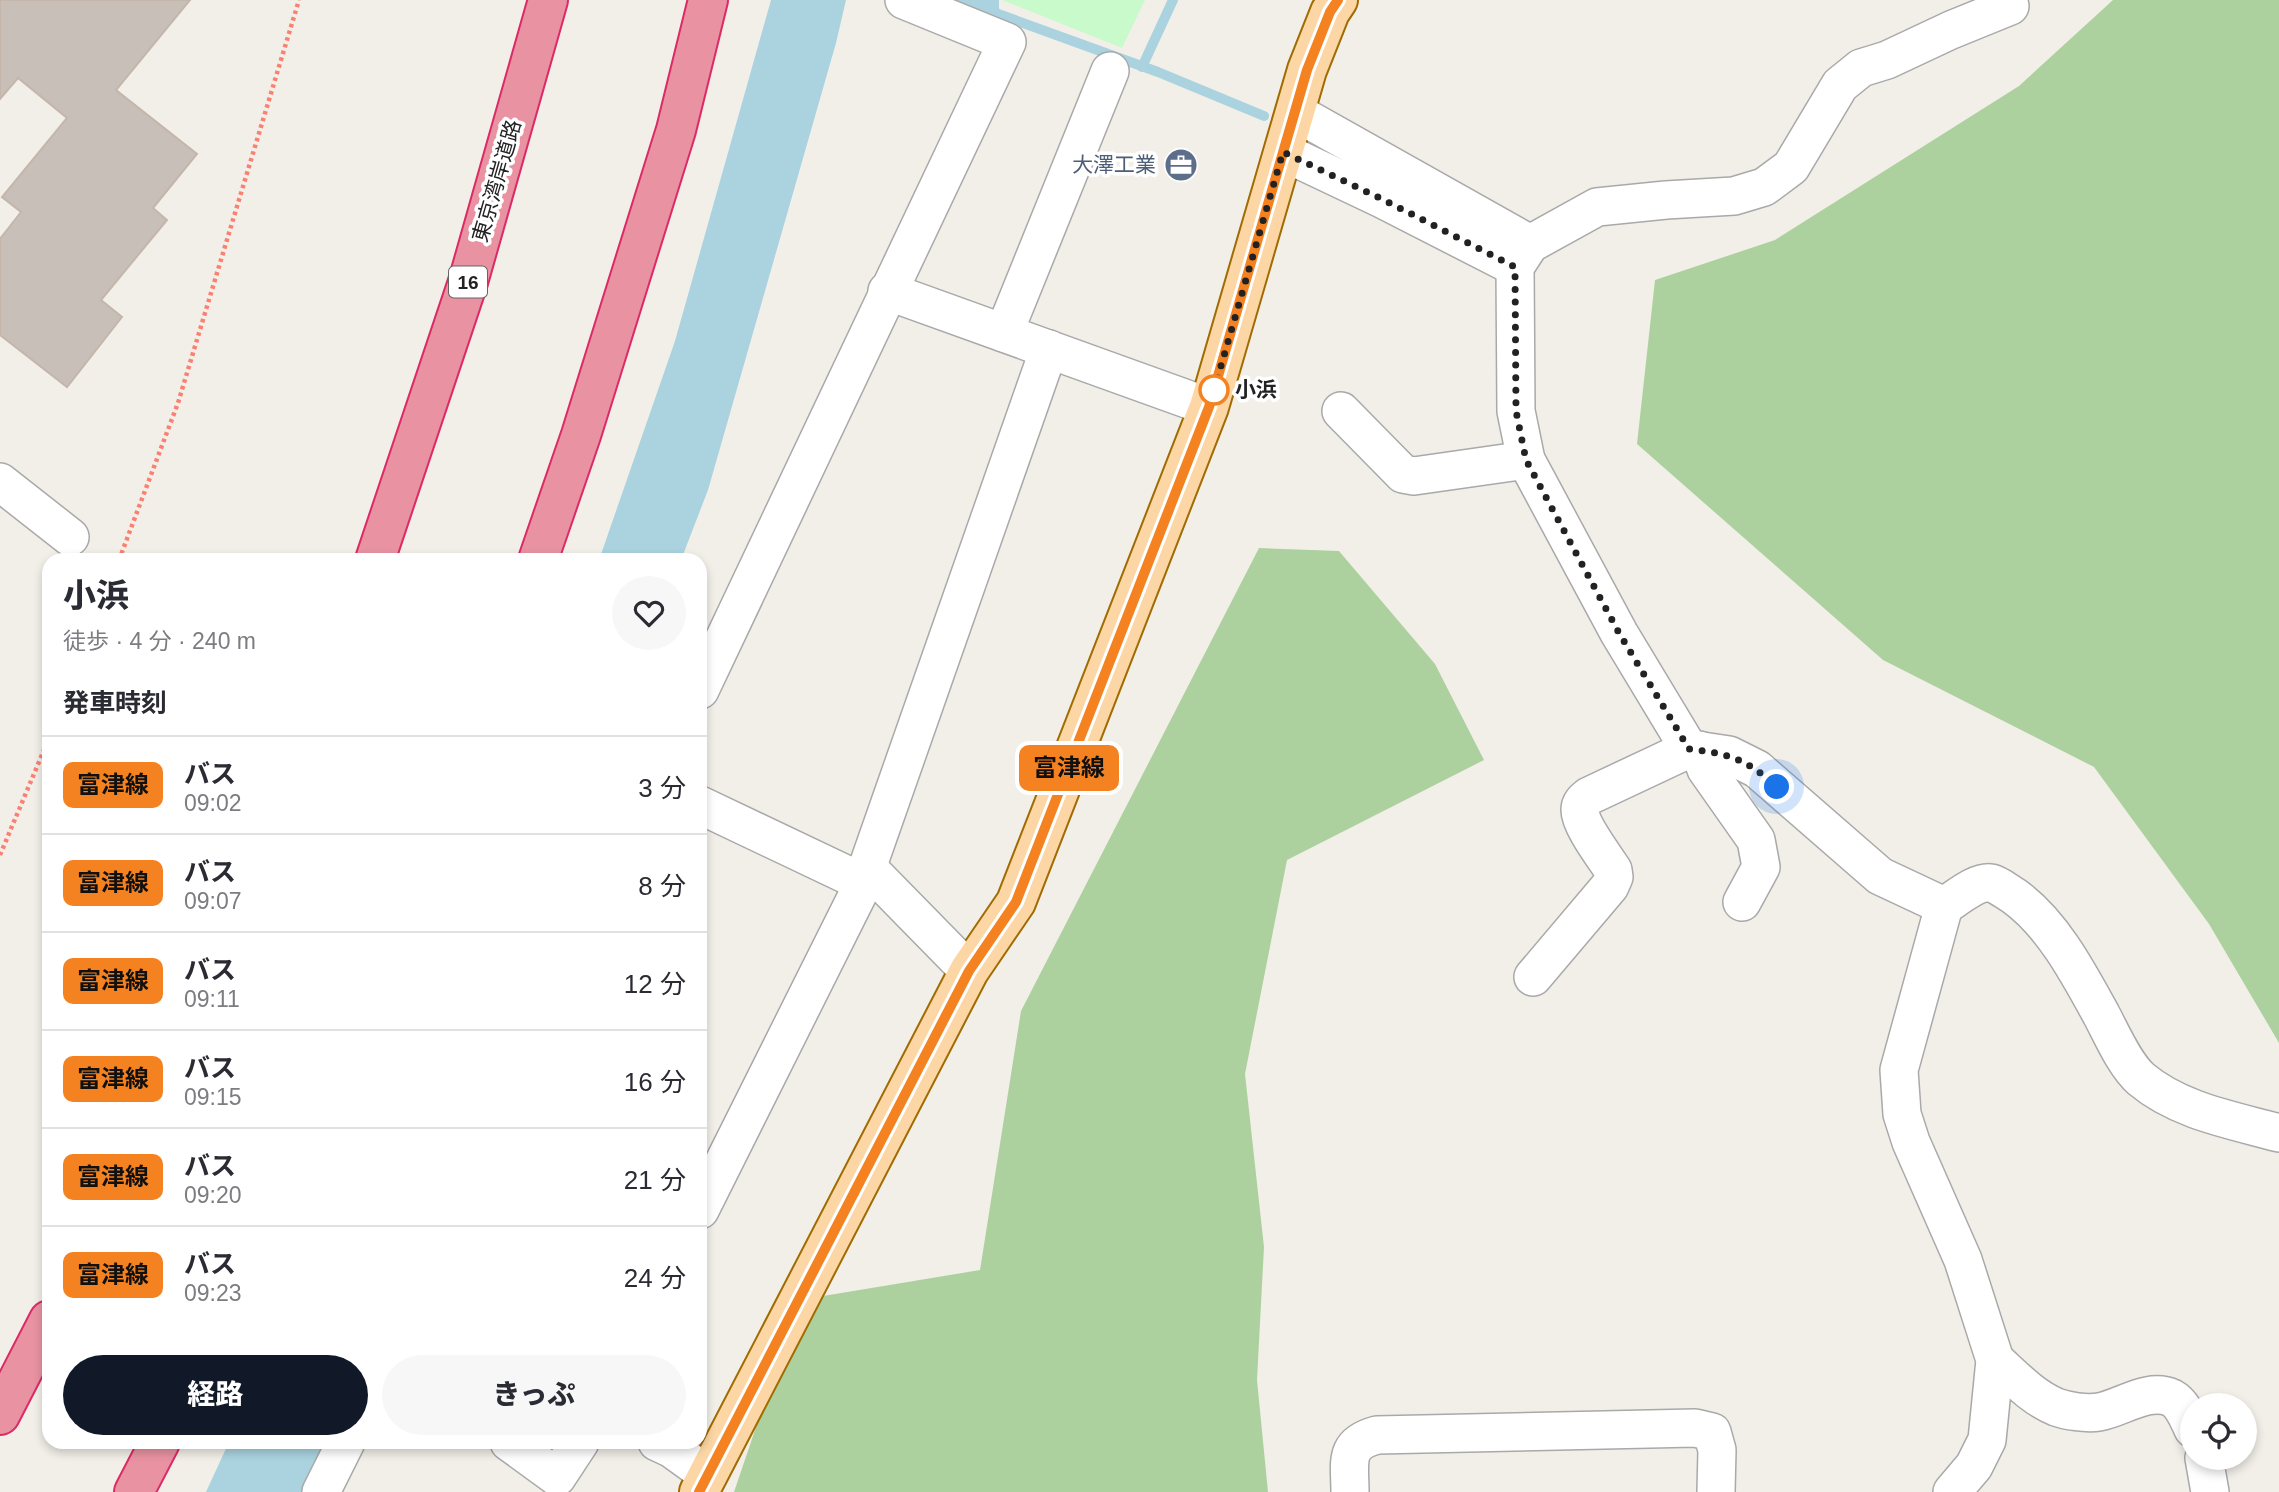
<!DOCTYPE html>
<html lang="ja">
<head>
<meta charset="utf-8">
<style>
	body { margin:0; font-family:Helvetica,"Noto Sans JP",sans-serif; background:#f7f7f7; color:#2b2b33; height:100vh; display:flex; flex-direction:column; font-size:26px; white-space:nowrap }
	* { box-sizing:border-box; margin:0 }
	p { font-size:23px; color:#7c7c81 }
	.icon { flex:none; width:38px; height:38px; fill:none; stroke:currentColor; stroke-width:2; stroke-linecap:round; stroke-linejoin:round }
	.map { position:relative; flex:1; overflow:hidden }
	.drawer { position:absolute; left:42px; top:553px; width:665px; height:896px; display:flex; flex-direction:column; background:#fff; border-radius:21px; box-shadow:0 4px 10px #0003 }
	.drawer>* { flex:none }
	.badge { padding:0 14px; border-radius:10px; font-size:24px; line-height:46px }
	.tools { position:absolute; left:2180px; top:1393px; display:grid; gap:14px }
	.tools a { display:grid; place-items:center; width:77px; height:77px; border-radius:50%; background:#fff; box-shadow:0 4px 10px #0003; font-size:35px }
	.you { position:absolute; width:35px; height:35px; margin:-18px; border:5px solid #fff; border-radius:50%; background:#1a73e8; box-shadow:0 0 0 10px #1a73e833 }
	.map>.badge { position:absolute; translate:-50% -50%; box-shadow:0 0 0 4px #fff }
	h2 { padding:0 21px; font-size:26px; line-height:63px }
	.round { display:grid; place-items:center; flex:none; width:74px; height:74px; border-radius:37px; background:#f7f7f7 }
	.head { display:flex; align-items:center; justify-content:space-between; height:119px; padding:0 21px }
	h1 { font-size:33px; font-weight:800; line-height:52px }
	.cta { display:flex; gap:14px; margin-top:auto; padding:14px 21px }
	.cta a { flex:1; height:80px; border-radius:42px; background:#111827; color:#fff; font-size:28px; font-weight:800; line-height:80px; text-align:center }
	.cta a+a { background:#f7f7f7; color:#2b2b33 }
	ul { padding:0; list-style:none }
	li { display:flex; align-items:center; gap:21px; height:98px; padding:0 21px; border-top:2px solid #e1e1e2 }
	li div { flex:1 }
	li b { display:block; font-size:26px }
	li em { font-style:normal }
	li .badge { min-width:77px; font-weight:700; text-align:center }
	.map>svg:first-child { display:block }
	.forest { fill:#add19e }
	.park { fill:#c8facc }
	.water { fill:#aad3df }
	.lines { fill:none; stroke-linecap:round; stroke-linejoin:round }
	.stream { stroke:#aad3df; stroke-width:10 }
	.building { fill:#c7bfb8; stroke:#c4b6ab; stroke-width:2 }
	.minor-casing { stroke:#a9a9a9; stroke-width:40 }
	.major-casing { stroke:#a06b00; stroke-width:42 }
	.highway-casing { stroke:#dc2a67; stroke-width:42 }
	.path { stroke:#fa8072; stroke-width:4.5; stroke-dasharray:3.5 3.5; stroke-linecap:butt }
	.minor { stroke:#fff; stroke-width:37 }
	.major { stroke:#fcd6a4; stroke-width:38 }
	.highway { stroke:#e892a2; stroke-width:38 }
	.line-casing { stroke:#fff; stroke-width:16 }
	.line { stroke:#f58220; stroke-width:10 }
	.walk { stroke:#222; stroke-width:7; stroke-dasharray:0 12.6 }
	.stop-dot { fill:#fff; stroke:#f58220; stroke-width:3.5 }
	.labels { text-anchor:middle; stroke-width:7; stroke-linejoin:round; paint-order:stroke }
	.shield { fill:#fff; stroke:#646464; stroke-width:2 }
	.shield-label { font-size:19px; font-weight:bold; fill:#222 }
	.service-label { font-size:21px; fill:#4e5e75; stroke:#fff; text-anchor:end }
	.street-label { font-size:21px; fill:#222; stroke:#fff }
	.stop-label { font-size:21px; font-weight:bold; fill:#222; stroke:#fff; text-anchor:start }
</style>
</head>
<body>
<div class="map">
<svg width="2279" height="1492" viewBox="0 0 2279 1492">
	<rect width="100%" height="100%" fill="#f2efe9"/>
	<g class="forest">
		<polygon points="2113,0 2279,0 2279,1043 2209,924 2094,767 1883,660 1637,444 1655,280 1775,240 2019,86"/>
		<polygon points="1259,548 1339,551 1435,664 1484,760 1287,860 1245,1074 1264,1247 1257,1380 1268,1492 734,1492 799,1300 980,1270 1021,1011"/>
	</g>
	<polygon class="park" points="1002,0 1145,0 1122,48"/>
	<g class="water">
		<polygon points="771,0 846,0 836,43 708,490 681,560 599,560 675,341"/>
		<polygon points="935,0 999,0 999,26"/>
		<polygon points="229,1442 333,1442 307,1492 206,1492"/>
	</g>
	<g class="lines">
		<g class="stream">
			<polyline points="966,0 1001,15 1158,72 1264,116"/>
			<polyline points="1142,67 1173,0"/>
		</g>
	</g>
	<polygon class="building" points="0,0 190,0 116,90 197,154 153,208 167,220 101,300 122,317 67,387 0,335 0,239 21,212 2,197 67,118 18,78 0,99"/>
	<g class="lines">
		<defs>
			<g id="minor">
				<polyline points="1295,112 1530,244"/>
				<polyline points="1283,152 1382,199 1515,267"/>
				<polyline points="887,291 1209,407"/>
				<polyline points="1004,333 1110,71"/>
				<polyline points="1341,411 1403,474 1414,476 1526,460"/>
				<polyline points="0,482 70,537"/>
				<polyline points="700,690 1007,42 904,0"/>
				<polyline points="1699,750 1706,769 1756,840 1761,867 1742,902"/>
				<polyline points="700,805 862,882"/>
				<polyline points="867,867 969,971"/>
				<polyline points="1944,906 1880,876 1757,769 1729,755 1689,749 1619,633 1526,460 1516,411 1515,267 1530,244 1597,207 1666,200 1734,196 1764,187 1791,167 1840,85 1861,68 1887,60 1951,30 2010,6 2007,0"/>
				<path d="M1533,977l77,-91 4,-9 -1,-7c-9,-14 -33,-45 -33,-60 0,-7 4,-10 9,-14l100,-47"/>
				<polyline points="700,1210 858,894 1049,349"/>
				<path d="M1995,1360c19,17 37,37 61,47 11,4 30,7 43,5 23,-4 49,-25 73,-14 11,6 16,21 21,31"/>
				<polyline points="509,1442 557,1477 580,1442"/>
				<polyline points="657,1442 672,1449 708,1475"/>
				<polyline points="2204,1458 2210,1492"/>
				<polyline points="321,1492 346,1442"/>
				<path d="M1350,1492c0,-30 -7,-48 27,-57l318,-7 17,4 5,18 -1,42"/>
				<path d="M1952,1492l22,-26 13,-26 8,-80 -32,-100 -52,-118 -9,-28 -3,-44 45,-164c12,-7 32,-25 47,-23 8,2 16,9 23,13 39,28 65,78 88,120 10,19 23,49 39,63 38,32 91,41 138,54"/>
			</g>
			<polyline id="major" points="699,1492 969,971 1016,902 1209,407 1307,70 1330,12 1338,0"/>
			<g id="highway">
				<polyline points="375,560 468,282 548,0"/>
				<polyline points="538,560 581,435 676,130 708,0"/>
				<polyline points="0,1415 49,1320"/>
				<polyline points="134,1492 160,1442"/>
			</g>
		</defs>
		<use href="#minor" class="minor-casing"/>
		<use href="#major" class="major-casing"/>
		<use href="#highway" class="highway-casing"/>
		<g class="path">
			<polyline points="119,560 178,403 299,0"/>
			<polyline points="0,855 49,738"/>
		</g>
		<use href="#minor" class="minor"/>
		<use href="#major" class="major"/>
		<use href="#highway" class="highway"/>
	</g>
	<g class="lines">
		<defs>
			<polyline id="line" points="699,1492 969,971 1016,902 1209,407 1307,70 1330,12 1338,0"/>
		</defs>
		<use href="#line" class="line-casing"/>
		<use href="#line" class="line"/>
		<path class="walk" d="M1214,390l69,-238 99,47 133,68 1,144 10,49 93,173 70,116c41,5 57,10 88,38"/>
	</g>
	<defs>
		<symbol id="office-disc" viewBox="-11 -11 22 22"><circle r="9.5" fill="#5c6f8a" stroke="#fff"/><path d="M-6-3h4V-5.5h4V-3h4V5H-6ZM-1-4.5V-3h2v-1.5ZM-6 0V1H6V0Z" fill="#fff"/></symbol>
	</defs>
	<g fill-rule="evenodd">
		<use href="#office-disc" x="1162" y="146" width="38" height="38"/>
	</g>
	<circle class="stop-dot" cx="1214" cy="390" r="14"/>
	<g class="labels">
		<rect class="shield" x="449" y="266.5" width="38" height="31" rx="5"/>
		<g class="shield-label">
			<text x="468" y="289">16</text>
		</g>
		<g class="service-label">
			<text x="1156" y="172">大澤工業</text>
		</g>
		<g class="street-label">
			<text transform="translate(497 181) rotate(-74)" y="7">東京湾岸道路</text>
		</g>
		<g class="stop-label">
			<text x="1235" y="397">小浜</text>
		</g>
	</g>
</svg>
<div class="tools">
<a><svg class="icon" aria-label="locate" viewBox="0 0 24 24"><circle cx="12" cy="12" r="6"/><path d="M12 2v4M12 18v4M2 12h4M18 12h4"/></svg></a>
</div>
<div class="you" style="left:1777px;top:787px"></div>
<b class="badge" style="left:1069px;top:768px;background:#f58220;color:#111">富津線</b>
<section class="drawer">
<div class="head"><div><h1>小浜</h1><p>徒歩 · 4 分 · 240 m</p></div><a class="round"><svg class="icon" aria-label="heart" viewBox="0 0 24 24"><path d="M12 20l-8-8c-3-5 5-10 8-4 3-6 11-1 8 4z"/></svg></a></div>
<h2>発車時刻</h2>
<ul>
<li><span class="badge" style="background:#f58220;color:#111">富津線</span><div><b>バス</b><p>09:02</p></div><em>3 分</em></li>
<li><span class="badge" style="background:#f58220;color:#111">富津線</span><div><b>バス</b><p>09:07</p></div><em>8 分</em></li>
<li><span class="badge" style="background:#f58220;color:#111">富津線</span><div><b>バス</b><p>09:11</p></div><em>12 分</em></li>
<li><span class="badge" style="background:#f58220;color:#111">富津線</span><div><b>バス</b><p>09:15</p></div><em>16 分</em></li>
<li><span class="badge" style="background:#f58220;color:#111">富津線</span><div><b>バス</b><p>09:20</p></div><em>21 分</em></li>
<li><span class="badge" style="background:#f58220;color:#111">富津線</span><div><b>バス</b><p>09:23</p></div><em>24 分</em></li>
</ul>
<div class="cta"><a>経路</a><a>きっぷ</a></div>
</section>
</div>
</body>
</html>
